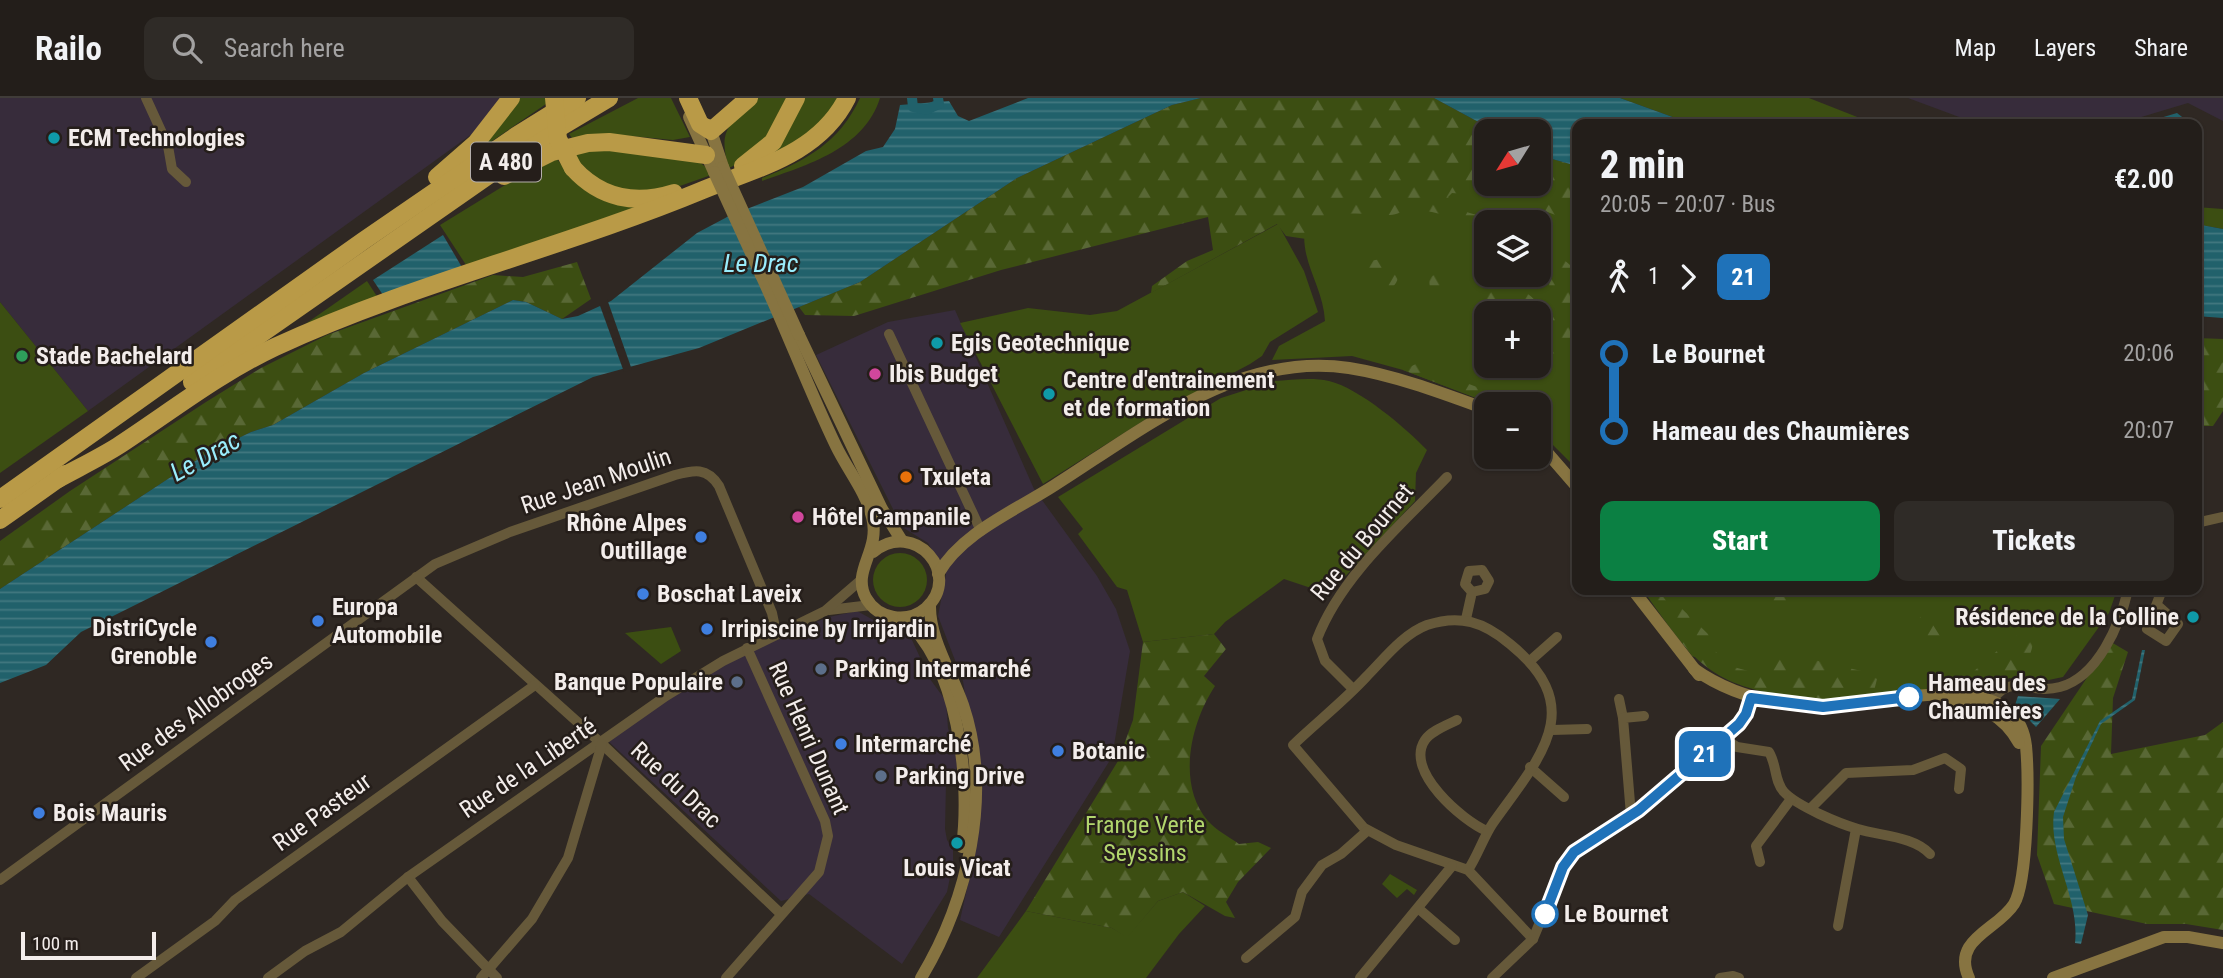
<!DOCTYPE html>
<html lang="en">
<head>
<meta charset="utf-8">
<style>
	body { margin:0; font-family:"Roboto Condensed",sans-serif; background:#2f2b27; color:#f1f3f6; height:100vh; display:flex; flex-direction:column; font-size:26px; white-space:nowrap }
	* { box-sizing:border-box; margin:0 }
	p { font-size:23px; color:#a3a2a2 }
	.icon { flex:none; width:38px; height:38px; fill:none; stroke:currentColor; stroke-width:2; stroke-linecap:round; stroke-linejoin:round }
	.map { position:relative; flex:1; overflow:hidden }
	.panel { position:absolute; left:1572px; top:21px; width:630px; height:476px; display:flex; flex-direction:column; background:#231e1a; border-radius:14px; box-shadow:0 2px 5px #0004,0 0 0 2px #403c39 }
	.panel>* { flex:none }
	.badge { padding:0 14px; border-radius:10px; font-size:24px; line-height:46px }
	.needle { width:46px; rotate:233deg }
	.tools { position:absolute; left:1474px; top:21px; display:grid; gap:14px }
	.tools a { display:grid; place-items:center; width:77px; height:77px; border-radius:14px; background:#231e1a; box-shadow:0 2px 5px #0004,0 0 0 2px #403c39; font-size:35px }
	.scale { position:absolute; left:21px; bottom:18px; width:135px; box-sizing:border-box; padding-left:7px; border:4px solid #f3edeb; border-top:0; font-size:19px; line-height:24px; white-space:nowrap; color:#f3edeb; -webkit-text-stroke:5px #251e1a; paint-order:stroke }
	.map>.badge { position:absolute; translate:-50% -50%; box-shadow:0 0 0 4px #fff }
	.legs { display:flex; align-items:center; gap:10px; height:77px; padding:0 28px; font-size:23px }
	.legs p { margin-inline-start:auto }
	.headline { display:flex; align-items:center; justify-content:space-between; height:119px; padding:0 28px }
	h1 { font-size:38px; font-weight:800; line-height:52px }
	.button { display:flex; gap:14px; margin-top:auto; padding:14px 28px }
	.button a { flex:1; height:80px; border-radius:14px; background:#0b8043; color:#fff; font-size:28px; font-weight:800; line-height:80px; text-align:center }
	.button a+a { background:#2f2b27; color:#f1f3f6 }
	ul { padding:0 28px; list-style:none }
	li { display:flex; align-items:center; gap:24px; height:77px; font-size:26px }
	li i { display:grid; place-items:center; width:10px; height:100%; margin:0 9px; background:currentColor }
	li i::after { content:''; width:18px; height:18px; margin:-9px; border:5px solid; border-radius:50%; background:#231e1a }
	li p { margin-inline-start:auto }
	li:first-child i { background:linear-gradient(#0000 50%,currentColor 0) }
	li:last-child i { background:linear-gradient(currentColor 50%,#0000 0) }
	header { display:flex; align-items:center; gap:42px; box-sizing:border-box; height:98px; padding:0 35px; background:#231e1a; border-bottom:2px solid #403c39 }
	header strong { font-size:33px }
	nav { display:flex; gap:38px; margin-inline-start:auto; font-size:24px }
	.search { width:490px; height:63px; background:#2f2b27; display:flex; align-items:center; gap:18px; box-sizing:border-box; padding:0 24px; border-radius:14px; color:#a3a2a2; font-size:26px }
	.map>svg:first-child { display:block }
	.commercial { fill:#372c3b }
	.green { fill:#3c4e12; fill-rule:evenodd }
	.forest { fill:url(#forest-firs) }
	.water { fill:url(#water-rules) }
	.pier { fill:#2f2823 }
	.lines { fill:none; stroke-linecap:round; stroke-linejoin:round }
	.canal { stroke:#21616b; stroke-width:10 }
	.minor { stroke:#66593a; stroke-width:10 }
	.secondary { stroke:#877441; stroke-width:12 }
	.motorway { stroke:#b99a47; stroke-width:18 }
	.secondary-bridge { stroke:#877441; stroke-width:12 }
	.motorway-bridge { stroke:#b99a47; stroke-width:18 }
	.line-1-casing { stroke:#fff; stroke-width:16 }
	.line-1 { stroke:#1f72b9; stroke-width:10 }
	.culture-dot { fill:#0f9aa8; stroke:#251e1a; stroke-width:2.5 }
	.leisure-dot { fill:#2e9e5b; stroke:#251e1a; stroke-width:2.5 }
	.hotel-dot { fill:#d1479c; stroke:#251e1a; stroke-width:2.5 }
	.food-dot { fill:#e8710a; stroke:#251e1a; stroke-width:2.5 }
	.shop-dot { fill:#3f7fe0; stroke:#251e1a; stroke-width:2.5 }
	.service-dot { fill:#5c6f8a; stroke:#251e1a; stroke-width:2.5 }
	.stop-1-dot { fill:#fff; stroke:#1f72b9; stroke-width:3.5 }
	.labels { text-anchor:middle; stroke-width:5; stroke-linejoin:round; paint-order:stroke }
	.shield { fill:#251e1a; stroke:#b5afac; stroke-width:2 }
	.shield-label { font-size:23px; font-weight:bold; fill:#f3edeb }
	.poi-label { font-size:24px; font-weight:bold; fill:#f3edeb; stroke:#251e1a; text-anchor:start }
	.street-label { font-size:24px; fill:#f3edeb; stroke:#251e1a }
	.stop-label { font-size:24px; font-weight:bold; fill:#f3edeb; stroke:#251e1a; text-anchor:start }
	.park-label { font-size:24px; fill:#b2d66d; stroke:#251e1a }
	.water-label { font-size:26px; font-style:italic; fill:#9aedfc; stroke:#251e1a }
</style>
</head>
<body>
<header>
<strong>Railo</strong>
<div class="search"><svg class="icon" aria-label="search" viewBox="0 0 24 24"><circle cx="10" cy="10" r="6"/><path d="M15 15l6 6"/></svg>Search here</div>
<nav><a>Map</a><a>Layers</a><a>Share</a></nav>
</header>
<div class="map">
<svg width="2223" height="880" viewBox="0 0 2223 880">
	<defs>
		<pattern id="forest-firs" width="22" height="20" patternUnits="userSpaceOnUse" patternTransform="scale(1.75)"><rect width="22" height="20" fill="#3c4e12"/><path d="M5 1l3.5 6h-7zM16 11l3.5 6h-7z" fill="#596835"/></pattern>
		<pattern id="water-rules" width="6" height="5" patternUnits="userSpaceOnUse" patternTransform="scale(1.75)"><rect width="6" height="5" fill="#21616b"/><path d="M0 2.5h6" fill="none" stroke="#427880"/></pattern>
	</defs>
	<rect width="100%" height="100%" fill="#2f2823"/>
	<g class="commercial">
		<polygon points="0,0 500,0 476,33 88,313 0,204"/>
		<polygon points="1908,0 2223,0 2223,23 2188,5 2118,26 1978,26"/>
		<polygon points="955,212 1034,391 1097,478 1116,511 1130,553 1112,659 999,839 960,822 972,768 977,675 963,583 938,518 946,476 928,445 902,429 816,257 888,224"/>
		<polygon points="857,513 890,531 902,533 912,542 930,581 946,603 948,630 959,667 946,685 945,731 947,742 953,750 953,765 947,794 902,866 809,796 781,803 607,642 731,556 829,519"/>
	</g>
	<g class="green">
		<polygon points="515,0 546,0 546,6 476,54"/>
		<polygon points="638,0 671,0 690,39 673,42 620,37 572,40 569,36"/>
		<path d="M757,0h34c-13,30 -32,56 -62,70 -12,-39 1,-44 28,-70z"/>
		<polygon points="802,0 843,0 830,19 772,61"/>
		<path d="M860,0h20c-16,51 -73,67 -118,83v-3c44,-17 78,-36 98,-80z"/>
		<polygon points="1620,0 1809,0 1875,26 1692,26"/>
		<polygon points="584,50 697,62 714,76 660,95 606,90 569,54"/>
		<path d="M557,61c25,33 40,42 81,48l-168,64 -30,-46 83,-51z"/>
		<path d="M1486,86l91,23v262l-39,-39v-26h-46l-89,-34 -51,-14 -80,4 7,-14 46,-25c-2,-39 -31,-65 -17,-106zM1486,124h52v53h-52zM1486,215h52v53h-52z"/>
		<polygon points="2196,109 2223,111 2223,131 2196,126"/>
		<polygon points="1278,126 1304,173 1318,214 1270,244 1262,258 1250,266 1143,323 1043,386 960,225 1028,210 1090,217 1117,213"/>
		<polygon points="367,183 378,200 301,229"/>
		<polygon points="0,204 88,313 0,375"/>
		<path d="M1274,283c17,-1 38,-4 55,0 30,7 77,47 98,69l-11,23 -1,28 -86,93 -45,-15 -59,43 -11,12 -71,8 -16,-52 -10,-3 -39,-53 5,-5 -25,-32 163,-99z"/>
		<circle cx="900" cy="482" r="27"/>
		<polygon points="1643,492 2117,492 2109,515 2063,579 2044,583 2008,580 1983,592 1942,591 1817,603 1692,558"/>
		<polygon points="671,529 681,553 661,566 625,535"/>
		<polygon points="1390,776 1417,792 1414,797 1407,791 1397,800 1382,786"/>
		<polygon points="1183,794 1205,808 1179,836 1146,880 977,880 1026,813 1112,830 1127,839 1158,803"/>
	</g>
	<g class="forest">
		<path d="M1201,0h233l61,33h-9v53h52v-29l39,11v57l-70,-26 -55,-4 -4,4c8,16 32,18 48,23l-1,2h-9v6c-24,-6 -50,-19 -75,-18 -8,0 -14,5 -21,5 -35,0 -57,-11 -77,25l-27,-4 -9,-12 -126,69 1,-7 35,-25 26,-11 -5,-33 -207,53 -147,46 -49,-1 -6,-8 61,-25 157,-104 155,-73z"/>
		<path d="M1394,159l4,3c2,16 1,29 -17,31l-21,-18 -1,-7 4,-4z"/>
		<polygon points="1563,161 1577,173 1577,256 1538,255 1538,215 1492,215 1486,201 1489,194 1519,189 1533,200 1548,193 1554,162"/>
		<polygon points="577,164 591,201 562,221 526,204 513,202 364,275 273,327 251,334 206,356 0,491 0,443 70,393 206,304 261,270 327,237 493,177 523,179"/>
		<polygon points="1435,176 1457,180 1457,186 1430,191 1429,180"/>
		<polygon points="2196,240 2223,241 2223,313 2213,328 2196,328"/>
		<polygon points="1416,266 1506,300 1512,306 1492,306 1403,272"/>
		<path d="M1643,492h15l15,20 7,-3 28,27 8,18 14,14 22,6 27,-13 22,-2 69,16 7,6 -3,12c-20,11 -51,11 -74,7 -92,-12 -106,-36 -157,-108z"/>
		<polygon points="1765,492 1800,492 1789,508 1785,524 1775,509 1765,505"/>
		<polygon points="1932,507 1936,509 1933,527 1942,541 1938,550 1929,554 1917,526 1924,511"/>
		<path d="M2033,532c4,44 -36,61 -74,58l-8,-13 22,-3 40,-35z"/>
		<path d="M1214,536l12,15 -22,27 11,10c-24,36 -39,98 -7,135 8,9 21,16 31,23l19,-2 13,6 -33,34 -12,20 9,16 -10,-2 -42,-24 -25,9 -31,37 -15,-10 -86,-17 92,-150 15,-41 10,-78z"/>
		<polygon points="2111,544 2128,554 2113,600 2111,656 2205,637 2223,624 2223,832 2186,826 2147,826 2054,806 2037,757 2041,648"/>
	</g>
	<g class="water">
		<polygon points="1028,0 1201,0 1172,7 1017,80 860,184 699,250 593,279 81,534 46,567 0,585 0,491 206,356 251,334 273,327 364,275 513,202 526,204 562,221 578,218 611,203 697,135 729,118 803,89 866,53 883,49 895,31 900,7 949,3 958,18 969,23"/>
		<polygon points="1434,0 1620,0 1692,26 1577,26 1577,68 1538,57 1538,33 1495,33"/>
		<polygon points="2177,15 2191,26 2140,26"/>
		<polygon points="2196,126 2223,131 2223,220 2196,218"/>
		<polygon points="443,137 463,171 383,197 373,182"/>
		<path d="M2142,552h3l-10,50 -34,24 -25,53 -13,40 1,22 24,76 -7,29 -6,-1c5,-45 -27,-87 -21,-131l46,-91 32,-22z"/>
		<polygon points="2018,598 2060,601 2036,629 2015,607"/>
	</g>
	<polygon class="pier" points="607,201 632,272 624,274 599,205"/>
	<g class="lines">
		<polyline class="canal" points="912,0 913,9 926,12 939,6 938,0"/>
		<g class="minor">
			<polyline points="146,0 168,48 172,71 186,84"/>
			<polyline points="889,236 981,433"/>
			<polyline points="2196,425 2223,419"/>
			<polyline points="416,479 602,646 781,816"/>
			<polyline points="2157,507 2178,526 2166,543 2147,531 2162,492"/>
			<polyline points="829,512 871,507"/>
			<polyline points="1466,521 1472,494 1465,486 1469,473 1482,472 1489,483 1485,491 1472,494"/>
			<polyline points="1531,562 1557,539"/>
			<path d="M1353,591l-28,-28 -8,-22c24,-63 84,-114 130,-162"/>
			<polyline points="1619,601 1623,620"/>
			<path d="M1988,607c25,-36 39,-9 72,-18 38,-10 60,-63 68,-97"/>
			<path d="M1457,622c-10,5 -26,11 -32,20 -21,31 38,81 62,91"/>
			<polyline points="1552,632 1587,631"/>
			<path d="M1723,640l14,9 32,5c8,13 5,29 15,40 13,14 56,32 74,37 22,7 56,7 72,25"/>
			<polyline points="1530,669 1564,699"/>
			<polyline points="1811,710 1846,675 1913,672 1945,660 1961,671 1959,691"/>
			<polyline points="1631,717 1623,620 1644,618"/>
			<polyline points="1760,764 1756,748 1791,701"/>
			<path d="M1468,772c10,-15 15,-32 25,-47 47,-66 96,-115 17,-179 -26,-22 -50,-30 -83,-19 -24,9 -43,34 -60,51 -23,25 -50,46 -74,69l71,83 32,17 72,25 65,69"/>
			<polyline points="408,779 442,823 497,880"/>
			<path d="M0,782l435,-316 75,-32 165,-57c19,-5 32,-8 44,11l53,127 4,19"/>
			<polyline points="1419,811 1455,842"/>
			<polyline points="1838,828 1856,731"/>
			<polyline points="1246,860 1295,819 1302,794 1322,767 1341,756 1367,733"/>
			<polyline points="136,880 215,823 235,802 535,587"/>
			<polyline points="268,880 305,853 341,834 408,779 666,598 723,563 825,513 861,482"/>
			<polyline points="481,880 532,821 568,760 602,646"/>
			<polyline points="726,880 819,774 828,738 825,723 747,550"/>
			<polyline points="1360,880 1452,768"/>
			<polyline points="1492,880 1533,841 1563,769 1574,754 1639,711 1739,626 1750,606"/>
			<polyline points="1720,880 1733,878 1739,880"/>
		</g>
		<g class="secondary">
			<polyline points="689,19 714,74"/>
			<polyline points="709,27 723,69"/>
			<path d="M761,177c26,56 48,115 75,171 11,23 30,46 36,71 9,34 -21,53 -6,81 12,21 41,26 60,10 37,-33 -11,-90 -53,-56"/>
			<polyline points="799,237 882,411 902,443"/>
			<polyline points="1538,344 1577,389"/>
			<path d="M938,476c24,-42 77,-63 117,-89 87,-55 183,-134 294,-117 45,7 93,25 137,41"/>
			<polyline points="1633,492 1699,577"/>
			<path d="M903,520c55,45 68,162 59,229"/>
			<path d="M1694,571c38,27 82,37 130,38 52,0 192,-47 202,39 3,30 2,135 -12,158 -16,26 -63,35 -45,74"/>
			<path d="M1945,605c32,-1 58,11 74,40"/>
			<path d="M921,880c47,-78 72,-184 42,-273 -11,-32 -34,-66 -33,-101"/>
			<polyline points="2053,880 2164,839 2188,839 2223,845"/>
		</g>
		<g class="motorway">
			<polyline points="688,0 700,26 711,33 749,0"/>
			<polyline points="743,68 773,44 796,0"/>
			<path d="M573,70c28,31 63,37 101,25"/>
			<polyline points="504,78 552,54 588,45 609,44 706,57"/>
			<polyline points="437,79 476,45 511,0"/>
			<polyline points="192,284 542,40 609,0"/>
			<path d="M58,381c20,-11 41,-21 60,-33 52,-34 100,-72 157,-99 138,-64 288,-99 428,-157 54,-22 116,-36 144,-92"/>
			<polyline points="0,401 363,143 516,38 577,0"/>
			<polyline points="0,422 65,376"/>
		</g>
		<g class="secondary-bridge">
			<polyline points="723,69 799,237"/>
			<polyline points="714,74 761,177"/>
		</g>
		<polyline class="motorway-bridge" points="554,0 558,41 573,70"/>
	</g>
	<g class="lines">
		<defs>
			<polyline id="line-1" points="1545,816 1563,769 1574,754 1639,712 1708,653 1739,626 1746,616 1751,600 1823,609 1909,599"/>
		</defs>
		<use href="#line-1" class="line-1-casing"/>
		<use href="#line-1" class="line-1"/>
	</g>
	<g class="culture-dot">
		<circle cx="54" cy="40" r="7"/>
		<circle cx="937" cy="245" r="7"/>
		<circle cx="1049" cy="296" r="7"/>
		<circle cx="2193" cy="519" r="7"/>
		<circle cx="957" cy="745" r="7"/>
	</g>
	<circle class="leisure-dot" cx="22" cy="258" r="7"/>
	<g class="hotel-dot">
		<circle cx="875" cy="276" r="7"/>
		<circle cx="798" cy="419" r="7"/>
	</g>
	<circle class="food-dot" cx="906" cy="379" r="7"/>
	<g class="shop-dot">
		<circle cx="701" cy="439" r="7"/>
		<circle cx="643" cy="496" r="7"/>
		<circle cx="318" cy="523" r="7"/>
		<circle cx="707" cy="531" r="7"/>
		<circle cx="211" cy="544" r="7"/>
		<circle cx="841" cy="646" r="7"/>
		<circle cx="1058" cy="653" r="7"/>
		<circle cx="39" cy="715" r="7"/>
	</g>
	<g class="service-dot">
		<circle cx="821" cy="571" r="7"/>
		<circle cx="737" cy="584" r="7"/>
		<circle cx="881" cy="678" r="7"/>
	</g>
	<g class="stop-1-dot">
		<circle cx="1909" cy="599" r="12"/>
		<circle cx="1545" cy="816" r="12"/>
	</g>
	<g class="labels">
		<rect class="shield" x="471" y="44.5" width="70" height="39" rx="5"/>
		<g class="shield-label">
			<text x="506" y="72">A 480</text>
		</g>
		<g class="poi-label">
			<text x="68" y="48">ECM Technologies</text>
			<text x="951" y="253">Egis Geotechnique</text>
			<text x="36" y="266">Stade Bachelard</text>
			<text x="889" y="284">Ibis Budget</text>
			<text x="1063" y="290">Centre d'entrainement<tspan x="1063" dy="28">et de formation</tspan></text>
			<text x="920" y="387">Txuleta</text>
			<text x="812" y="427">Hôtel Campanile</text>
			<text x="687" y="433" text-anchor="end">Rhône Alpes<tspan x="687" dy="28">Outillage</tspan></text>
			<text x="657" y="504">Boschat Laveix</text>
			<text x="332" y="517">Europa<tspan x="332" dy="28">Automobile</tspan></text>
			<text x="2179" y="527" text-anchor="end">Résidence de la Colline</text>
			<text x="197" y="538" text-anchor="end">DistriCycle<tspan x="197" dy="28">Grenoble</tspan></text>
			<text x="721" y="539">Irripiscine by Irrijardin</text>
			<text x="835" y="579">Parking Intermarché</text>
			<text x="723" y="592" text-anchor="end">Banque Populaire</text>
			<text x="855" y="654">Intermarché</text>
			<text x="1072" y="661">Botanic</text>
			<text x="895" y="686">Parking Drive</text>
			<text x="53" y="723">Bois Mauris</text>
			<text x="957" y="778" text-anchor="middle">Louis Vicat</text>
		</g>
		<g class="street-label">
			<text transform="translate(596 383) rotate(-19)" y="8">Rue Jean Moulin</text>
			<text transform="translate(1362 444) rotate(-50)" y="8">Rue du Bournet</text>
			<text transform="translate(196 614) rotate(-36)" y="8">Rue des Allobroges</text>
			<text transform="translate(809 640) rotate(66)" y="8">Rue Henri Dunant</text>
			<text transform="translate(528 670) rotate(-34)" y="8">Rue de la Liberté</text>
			<text transform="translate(676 687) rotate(43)" y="8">Rue du Drac</text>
			<text transform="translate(322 714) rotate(-36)" y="8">Rue Pasteur</text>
		</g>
		<g class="stop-label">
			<text x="1928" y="593">Hameau des<tspan x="1928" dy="28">Chaumières</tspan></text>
			<text x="1564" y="824">Le Bournet</text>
		</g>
		<g class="park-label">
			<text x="1145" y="735">Frange Verte<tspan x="1145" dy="28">Seyssins</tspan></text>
		</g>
		<g class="water-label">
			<text x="761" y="174">Le Drac</text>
			<text transform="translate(205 358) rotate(-29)" y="9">Le Drac</text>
		</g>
	</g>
</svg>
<div class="tools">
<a><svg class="needle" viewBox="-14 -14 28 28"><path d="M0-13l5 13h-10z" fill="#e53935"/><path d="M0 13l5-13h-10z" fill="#a3a2a2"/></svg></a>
<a><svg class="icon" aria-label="layers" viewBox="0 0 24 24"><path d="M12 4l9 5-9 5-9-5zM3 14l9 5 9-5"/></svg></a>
<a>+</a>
<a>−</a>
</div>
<div class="scale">100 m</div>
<b class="badge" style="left:1705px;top:656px;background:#1f72b9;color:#fff">21</b>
<section class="panel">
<div class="headline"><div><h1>2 min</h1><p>20:05 – 20:07 · Bus</p></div><b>€2.00</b></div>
<div class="legs"><svg class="icon" aria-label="walk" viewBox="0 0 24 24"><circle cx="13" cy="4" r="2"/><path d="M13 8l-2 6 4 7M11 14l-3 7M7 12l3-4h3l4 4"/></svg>1<svg class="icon" aria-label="forward" viewBox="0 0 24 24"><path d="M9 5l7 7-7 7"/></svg><b class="badge" style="background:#1f72b9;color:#fff">21</b></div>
<ul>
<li><i style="color:#1f72b9"></i><b>Le Bournet</b><p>20:06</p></li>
<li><i style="color:#1f72b9"></i><b>Hameau des Chaumières</b><p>20:07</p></li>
</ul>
<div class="button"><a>Start</a><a>Tickets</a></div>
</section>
</div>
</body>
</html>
